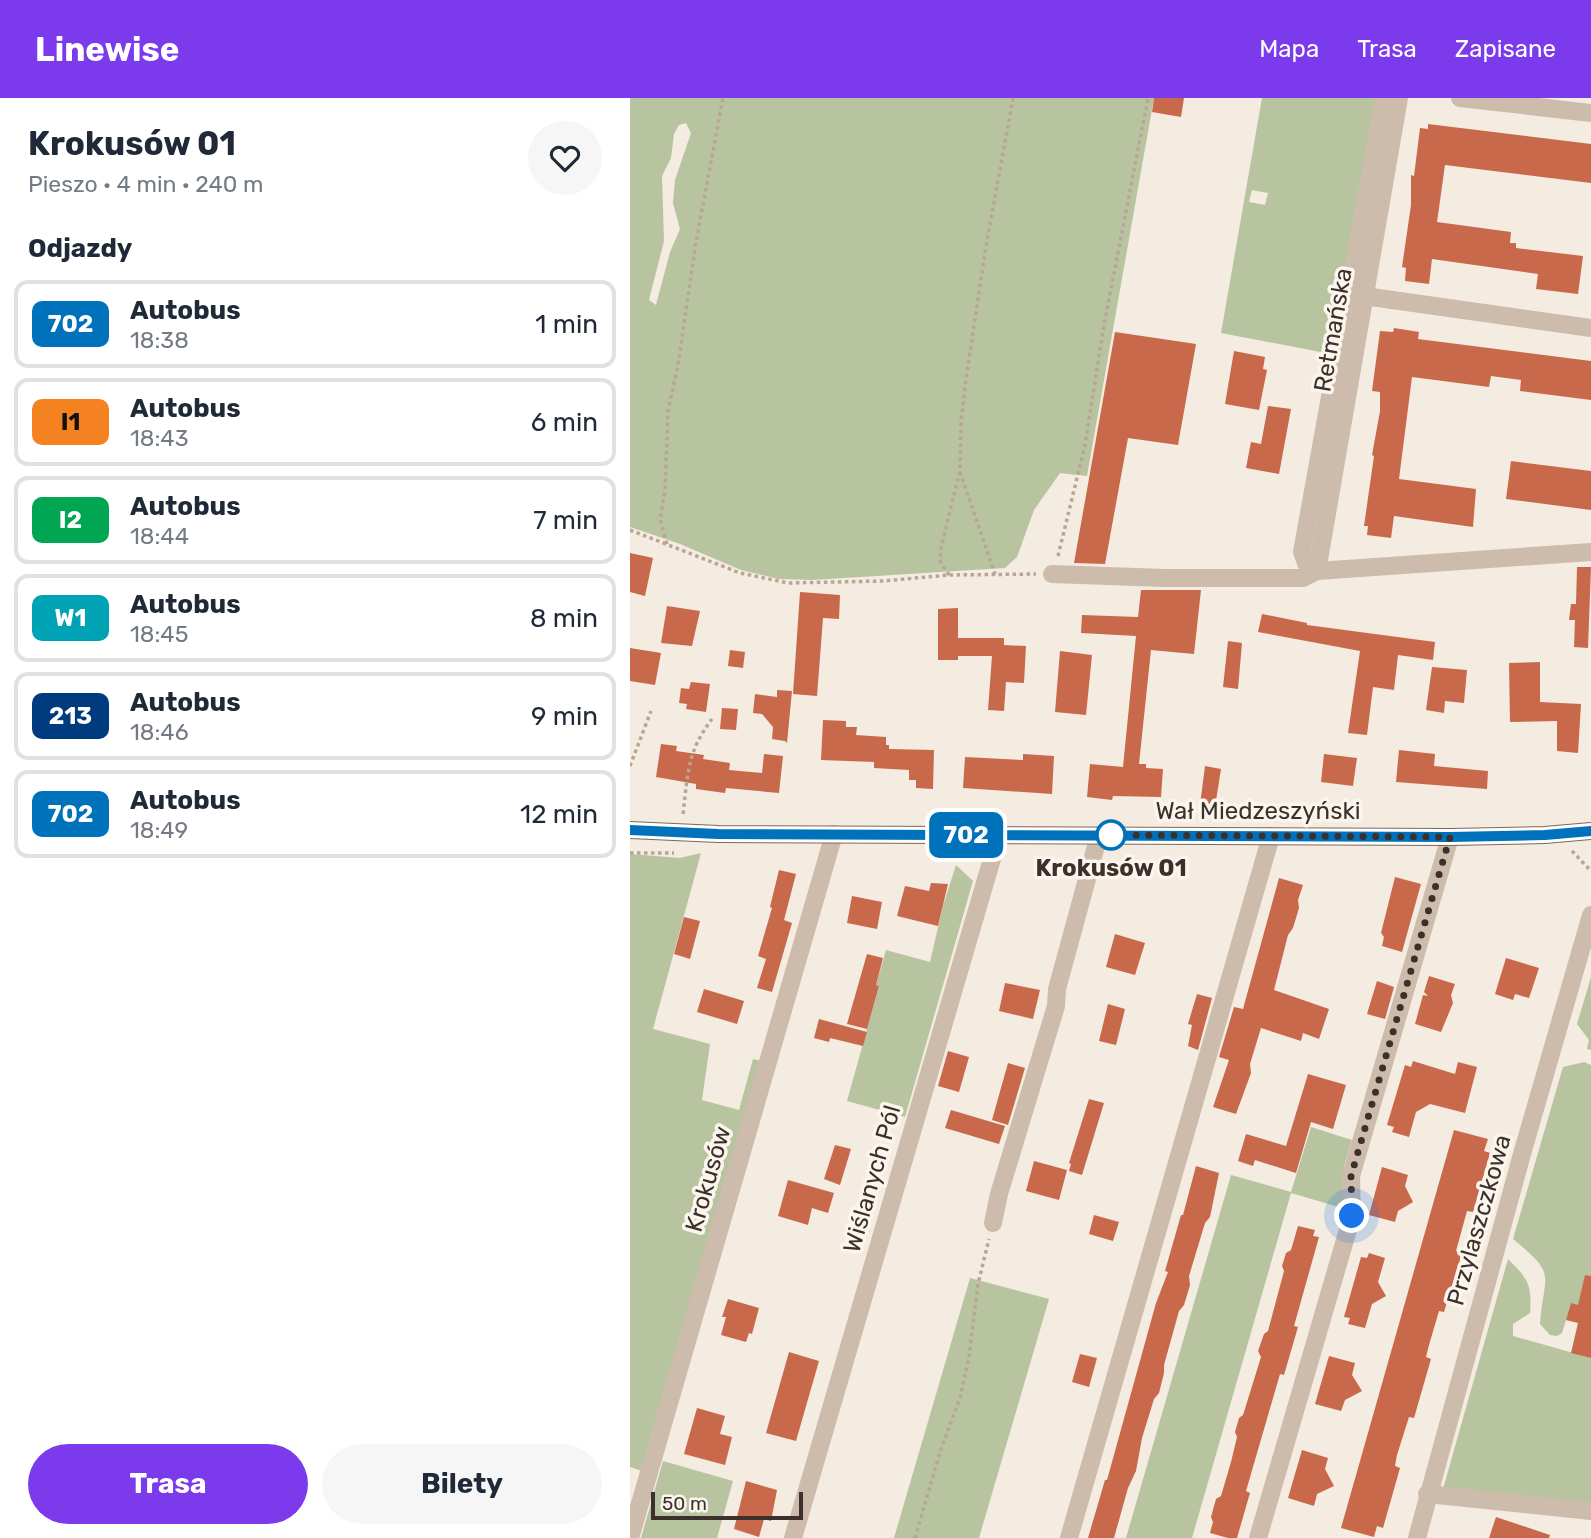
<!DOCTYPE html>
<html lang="pl">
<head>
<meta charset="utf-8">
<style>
	body { margin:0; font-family:Rubik,sans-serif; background:#f6f6f7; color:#1f2937; height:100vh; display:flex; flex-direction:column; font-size:26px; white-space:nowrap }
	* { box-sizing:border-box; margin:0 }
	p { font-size:23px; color:#747a83 }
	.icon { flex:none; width:38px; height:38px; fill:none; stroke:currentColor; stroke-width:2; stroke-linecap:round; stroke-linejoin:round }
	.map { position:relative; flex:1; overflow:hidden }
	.sheet { display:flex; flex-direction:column; background:#fff; width:630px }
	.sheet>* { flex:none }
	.badge { padding:0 14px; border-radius:10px; font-size:24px; line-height:46px }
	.scale { position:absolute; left:21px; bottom:18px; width:152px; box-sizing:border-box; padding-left:7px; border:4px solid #3b302b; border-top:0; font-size:19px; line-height:24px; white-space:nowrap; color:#3b302b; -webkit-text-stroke:5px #fbf5ee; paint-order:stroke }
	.you { position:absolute; width:35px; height:35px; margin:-18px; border:5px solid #fff; border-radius:50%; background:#1a73e8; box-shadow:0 0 0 10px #1a73e833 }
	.map>.badge { position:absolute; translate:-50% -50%; box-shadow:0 0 0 4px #fff }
	h2 { padding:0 28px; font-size:26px; line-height:63px }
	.round { display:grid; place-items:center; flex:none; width:74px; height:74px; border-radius:37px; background:#f6f6f7 }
	.overview { display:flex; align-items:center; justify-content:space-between; height:119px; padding:0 28px }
	h1 { font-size:33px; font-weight:700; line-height:52px }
	.cta { display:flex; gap:14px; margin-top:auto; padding:14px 28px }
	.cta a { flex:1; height:80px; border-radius:42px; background:#7c3aed; color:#fff; font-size:28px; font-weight:700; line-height:80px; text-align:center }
	.cta a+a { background:#f6f6f7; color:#1f2937 }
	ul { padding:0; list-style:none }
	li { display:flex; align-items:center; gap:21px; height:88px; margin:0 14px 10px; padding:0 14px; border:4px solid #e0e1e3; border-radius:14px }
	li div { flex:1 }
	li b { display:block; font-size:26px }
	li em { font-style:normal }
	li .badge { min-width:77px; font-weight:700; text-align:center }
	header { display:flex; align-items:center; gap:42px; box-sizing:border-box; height:98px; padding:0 35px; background:#7c3aed; color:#fff }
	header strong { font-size:33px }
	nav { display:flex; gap:38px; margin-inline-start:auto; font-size:24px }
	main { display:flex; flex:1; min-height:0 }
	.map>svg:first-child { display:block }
	.green { fill:#b8c4a0; fill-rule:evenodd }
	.building { fill:#c8694b }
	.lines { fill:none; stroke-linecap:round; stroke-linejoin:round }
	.path { stroke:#b9a596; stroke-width:3.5; stroke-dasharray:3.5 3.5; stroke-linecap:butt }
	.minor { stroke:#cdbbac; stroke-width:18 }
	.major { stroke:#7d675c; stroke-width:18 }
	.line-casing { stroke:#fff; stroke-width:16 }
	.line { stroke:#0072bc; stroke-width:10 }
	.walk { stroke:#3b302b; stroke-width:7; stroke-dasharray:0 12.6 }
	.stop-dot { fill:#fff; stroke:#0072bc; stroke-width:3.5 }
	.labels { text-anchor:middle; stroke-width:7; stroke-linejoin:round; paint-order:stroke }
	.street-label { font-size:24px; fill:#3b302b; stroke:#fbf5ee }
	.stop-label { font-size:24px; font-weight:bold; fill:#3b302b; stroke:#fbf5ee }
</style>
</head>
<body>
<header>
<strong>Linewise</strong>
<nav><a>Mapa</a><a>Trasa</a><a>Zapisane</a></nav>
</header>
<main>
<section class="sheet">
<div class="overview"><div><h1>Krokusów 01</h1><p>Pieszo · 4 min · 240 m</p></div><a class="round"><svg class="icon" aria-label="heart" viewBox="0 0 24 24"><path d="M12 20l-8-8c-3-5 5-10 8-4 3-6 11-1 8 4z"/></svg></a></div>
<h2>Odjazdy</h2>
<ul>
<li><span class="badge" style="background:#0072bc;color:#fff">702</span><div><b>Autobus</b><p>18:38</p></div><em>1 min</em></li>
<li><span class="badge" style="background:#f58220;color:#111">I1</span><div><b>Autobus</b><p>18:43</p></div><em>6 min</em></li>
<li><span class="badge" style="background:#00a651;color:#fff">I2</span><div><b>Autobus</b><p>18:44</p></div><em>7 min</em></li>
<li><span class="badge" style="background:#00a3b4;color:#fff">W1</span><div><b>Autobus</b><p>18:45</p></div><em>8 min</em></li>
<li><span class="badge" style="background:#003b80;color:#fff">213</span><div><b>Autobus</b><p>18:46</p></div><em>9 min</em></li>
<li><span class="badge" style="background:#0072bc;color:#fff">702</span><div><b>Autobus</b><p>18:49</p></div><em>12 min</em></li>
</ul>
<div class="cta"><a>Trasa</a><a>Bilety</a></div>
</section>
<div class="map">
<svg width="961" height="1440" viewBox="0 0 961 1440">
	<rect width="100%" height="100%" fill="#f4ebe1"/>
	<g class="green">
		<path d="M0,0h524l-67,378 -27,-3 -26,37 -17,47 -12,11 -193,12 -33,-1 -38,-9 -61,-26 -50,-17zM56,25l5,10 -16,47 -2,23 7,26 -10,23 -14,53 -7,-5 15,-59 -2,-65 9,-18 3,-24 5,-9z"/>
		<path d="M632,0h117l-48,256 -110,-21zM622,92l16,3 -3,12 -16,-3z"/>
		<polygon points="71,755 23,931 80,946 72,1002 109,1012 123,961 132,963 15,1374 0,1369 0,756 50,760"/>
		<polygon points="326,767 343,783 275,1019 217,1003 249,888 246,887 256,852 300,864 313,808"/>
		<polygon points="961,879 961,952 957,951 959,942 947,926"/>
		<path d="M954,964l7,3v222l-8,-1 -4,20 -8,-2 -9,29 -5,3 -7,-1 -10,-11c4,-52 18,-48 -27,-85l50,-172z"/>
		<polygon points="681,1029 722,1042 714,1069 715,1099 712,1110 661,1095 562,1440 496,1440 601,1077 661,1094"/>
		<path d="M878,1161c20,20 24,25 22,54l-17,11v12l78,22v146l-148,-15z"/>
		<polygon points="340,1180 419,1201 349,1440 264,1440"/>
		<polygon points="33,1363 103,1383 87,1440 11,1440"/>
	</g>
	<g class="building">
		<polygon points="524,0 554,0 551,19 522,14"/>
		<polygon points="798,26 961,46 961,85 815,67 807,124 881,134 880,145 886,145 886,150 953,158 948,196 906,191 908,176 802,161 799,186 775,183 776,170 772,169 781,107 781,77 784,78 790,30 798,31"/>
		<polygon points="764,230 789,234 788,241 961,263 961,302 890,293 891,282 861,278 859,289 782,279 769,381 846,391 843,429 764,418 761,440 737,437 738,428 734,428 744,358 742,357 750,313 750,294 742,293 750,233 763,234"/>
		<polygon points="485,234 566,246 548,347 498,340 475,466 444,465"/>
		<polygon points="604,253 635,259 633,271 637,272 629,312 595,306"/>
		<polygon points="638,308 661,311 649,376 616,370 621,344 631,346"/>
		<polygon points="881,363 961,373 961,412 876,401"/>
		<polygon points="0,455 23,460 15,498 0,494"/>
		<polygon points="947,469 961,469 958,550 944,549 945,522 939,522 941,506 946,506"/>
		<polygon points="511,492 571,492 564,556 521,552 509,666 516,666 516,670 533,671 531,699 483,698 482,702 457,699 460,666 493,669 506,538 451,535 452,517 508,519"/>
		<polygon points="170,494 210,497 209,521 193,520 187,598 163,596"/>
		<polygon points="37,508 70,513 62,548 31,545"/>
		<polygon points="328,510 328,540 374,540 374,547 396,548 394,585 376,584 374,613 358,612 362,558 328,558 328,562 308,562 308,511"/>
		<polygon points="632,516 677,525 677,527 805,544 803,562 768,557 764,592 743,589 737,637 718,635 730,553 628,534"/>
		<polygon points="598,543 612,545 608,591 593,589"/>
		<polygon points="0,550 31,555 25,587 0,583"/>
		<polygon points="100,552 115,554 113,570 98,568"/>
		<polygon points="430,553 462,557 456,617 425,614"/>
		<polygon points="910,564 910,604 951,606 948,655 927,653 927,623 880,624 879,565"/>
		<polygon points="802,569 837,572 834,605 815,603 814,615 796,612"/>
		<polygon points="61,584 80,586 76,614 56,611 57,606 49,605 51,590 59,591"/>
		<polygon points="147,592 162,593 157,645 155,643 142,641 143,629 132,616 123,615 125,596 147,599"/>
		<polygon points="92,610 108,611 106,632 90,631"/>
		<polygon points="193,622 216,623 216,629 227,629 226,637 256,639 256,647 259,647 259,651 304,652 303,691 286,690 286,682 279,682 279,672 244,670 244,664 191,662"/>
		<polygon points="31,646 47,648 46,653 74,657 73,661 100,665 99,672 132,675 134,656 153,658 149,695 96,690 95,695 66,691 66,686 26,679"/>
		<polygon points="769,652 805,656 804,668 858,673 857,691 766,684"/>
		<polygon points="393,656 424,658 422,696 333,690 335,659 393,662"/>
		<polygon points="694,656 727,660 723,688 691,684"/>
		<polygon points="575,668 591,671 585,709 570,707"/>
		<polygon points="149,772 166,776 154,822 162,825 142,894 127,890 136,861 128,858 142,810 140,809"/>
		<polygon points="765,779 791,786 772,854 752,848 754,839 751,835"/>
		<polygon points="649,780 673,787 668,802 669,810 663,830 658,837 644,892 699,911 689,941 673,935 671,943 631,930 620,966 621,975 606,1016 583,1009 599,962 589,959 604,909 613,911"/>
		<polygon points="301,785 318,786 308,828 267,818 275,788 299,793"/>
		<polygon points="222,798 252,804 247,831 217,825"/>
		<polygon points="54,819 70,823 60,861 44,856"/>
		<polygon points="485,836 515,845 505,877 476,869"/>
		<polygon points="237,856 253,860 246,887 249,888 237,931 217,926"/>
		<polygon points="876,860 909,870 899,900 885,896 883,902 865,896"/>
		<polygon points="799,878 825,886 821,897 823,905 811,934 785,926 793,897 798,898 794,894"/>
		<polygon points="747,883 764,889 755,921 737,916"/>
		<polygon points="375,885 410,892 403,921 369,913"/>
		<polygon points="74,891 114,903 107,926 67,914"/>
		<polygon points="567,896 582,900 568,952 558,948 562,927 558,926"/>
		<polygon points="478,906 495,911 486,947 469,943"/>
		<polygon points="189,921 237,934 233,948 200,940 199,944 184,940"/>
		<polygon points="318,953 339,959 329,994 308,988"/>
		<polygon points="783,963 825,976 828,964 847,969 835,1015 800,1006 786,1014 779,1039 762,1034 764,1029 757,1027 775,967 781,969"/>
		<polygon points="378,965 395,970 378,1027 362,1022"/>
		<polygon points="678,976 716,987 703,1031 681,1024 666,1075 625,1062 623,1068 608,1063 616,1036 656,1048"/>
		<polygon points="459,1001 474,1005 452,1077 439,1073 441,1066 439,1065"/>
		<polygon points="321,1012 375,1028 369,1046 315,1030"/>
		<polygon points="824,1032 858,1041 854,1053 860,1055 843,1114 837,1113 826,1153 832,1155 814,1214 809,1213 799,1247 796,1259 801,1261 784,1320 779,1319 767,1357 765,1368 770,1370 753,1430 747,1428 744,1439 711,1430"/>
		<polygon points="205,1047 221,1051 210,1087 194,1081"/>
		<polygon points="404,1063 437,1072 429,1102 396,1093"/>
		<polygon points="566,1068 589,1075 580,1119 575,1125 559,1178 560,1187 554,1207 549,1213 534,1267 534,1275 529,1295 524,1301 512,1340 506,1373 498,1390 484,1440 458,1440 475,1382 477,1382 526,1205 538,1174 535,1173 551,1117 553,1117"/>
		<polygon points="752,1069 778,1077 775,1088 783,1104 768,1113 765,1124 739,1117"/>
		<polygon points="158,1082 204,1095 198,1115 182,1110 178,1127 148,1118"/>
		<polygon points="464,1117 489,1124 483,1143 459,1136"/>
		<polygon points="668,1128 685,1132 683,1138 689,1139 664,1228 668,1229 654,1277 650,1276 616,1393 620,1395 607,1440 598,1440 580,1435 583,1424 581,1419 586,1401 591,1398 601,1364 607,1339 605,1334 609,1320 613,1317 631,1259 628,1253 634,1236 638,1233 654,1173 652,1168 656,1155 661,1152"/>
		<polygon points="739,1155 755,1160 748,1184 756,1198 742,1206 735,1230 718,1226 720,1220 714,1219 731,1159 737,1160"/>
		<polygon points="955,1177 961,1178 961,1260 941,1255 948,1225 936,1222 941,1205 948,1207"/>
		<polygon points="98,1201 129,1210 122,1236 119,1235 116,1244 91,1237 96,1219 92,1219"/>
		<polygon points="159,1254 189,1263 166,1343 136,1335"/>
		<polygon points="450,1256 467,1260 459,1289 442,1284"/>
		<polygon points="699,1258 725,1265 722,1277 732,1293 715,1302 711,1313 685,1306"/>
		<polygon points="67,1310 95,1318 90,1336 102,1339 95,1367 54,1356"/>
		<polygon points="672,1352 698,1360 695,1371 704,1388 687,1396 684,1408 658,1400"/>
		<polygon points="116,1383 147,1392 141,1423 134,1421 129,1439 104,1431"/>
		<polygon points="866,1419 920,1437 919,1440 859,1440"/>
	</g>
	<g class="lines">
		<g class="path">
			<polyline points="330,374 365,476"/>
			<polyline points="0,432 110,475 158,485 253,483 319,477 406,476"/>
			<polyline points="37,446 31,425 31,416 35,393 38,313 48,267 66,144 93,0"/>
			<polyline points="428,458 455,347 474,227 518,0"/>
			<polyline points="319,477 310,463 311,450 330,372 331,324 336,281 356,148 383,0"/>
			<polyline points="0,668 21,613"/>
			<path d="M53,716c5,-41 4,-62 29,-95"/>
			<polyline points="942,753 961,773"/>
			<polyline points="0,755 44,755"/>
			<polyline points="285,1440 311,1351 330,1300 339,1259 348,1186 359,1141"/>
		</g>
		<g class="minor">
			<polyline points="830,0 961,15"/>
			<polyline points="734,198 961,230"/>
			<polyline points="687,473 676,465 672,454 754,0"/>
			<polyline points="687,473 769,0"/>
			<polyline points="422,476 534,480 673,480 687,473 961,454"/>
			<polyline points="363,1125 369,1096 426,908 427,891 469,737"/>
			<polyline points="797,1396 961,1413"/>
			<polyline points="0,1440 204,736"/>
			<polyline points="163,1440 369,737"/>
			<polyline points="439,1440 641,738"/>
			<polyline points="628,1440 722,1118 721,1078 820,739"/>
			<polyline points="787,1440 892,1056 961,817"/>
		</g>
		<polyline class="major" points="0,732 88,736 820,739 915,737 961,733"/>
	</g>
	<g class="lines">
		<defs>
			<polyline id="line" points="0,732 88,736 820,739 915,737 961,733"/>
		</defs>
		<use href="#line" class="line-casing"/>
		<use href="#line" class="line"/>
		<polyline class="walk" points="481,737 820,739 721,1078 722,1118"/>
	</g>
	<circle class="stop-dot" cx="481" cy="737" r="14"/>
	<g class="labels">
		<g class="street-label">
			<text transform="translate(703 232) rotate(-80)" y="8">Retmańska</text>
			<text x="628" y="721">Wał Miedzeszyński</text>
			<text transform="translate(78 1081) rotate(-74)" y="8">Krokusów</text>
			<text transform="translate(242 1081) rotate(-74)" y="8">Wiślanych Pól</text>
			<text transform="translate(849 1122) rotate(-74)" y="8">Przylaszczkowa</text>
		</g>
		<g class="stop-label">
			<text x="481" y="778">Krokusów 01</text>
		</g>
	</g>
</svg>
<div class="scale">50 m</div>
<div class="you" style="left:722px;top:1118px"></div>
<b class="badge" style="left:336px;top:737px;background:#0072bc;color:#fff">702</b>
</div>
</main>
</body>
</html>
